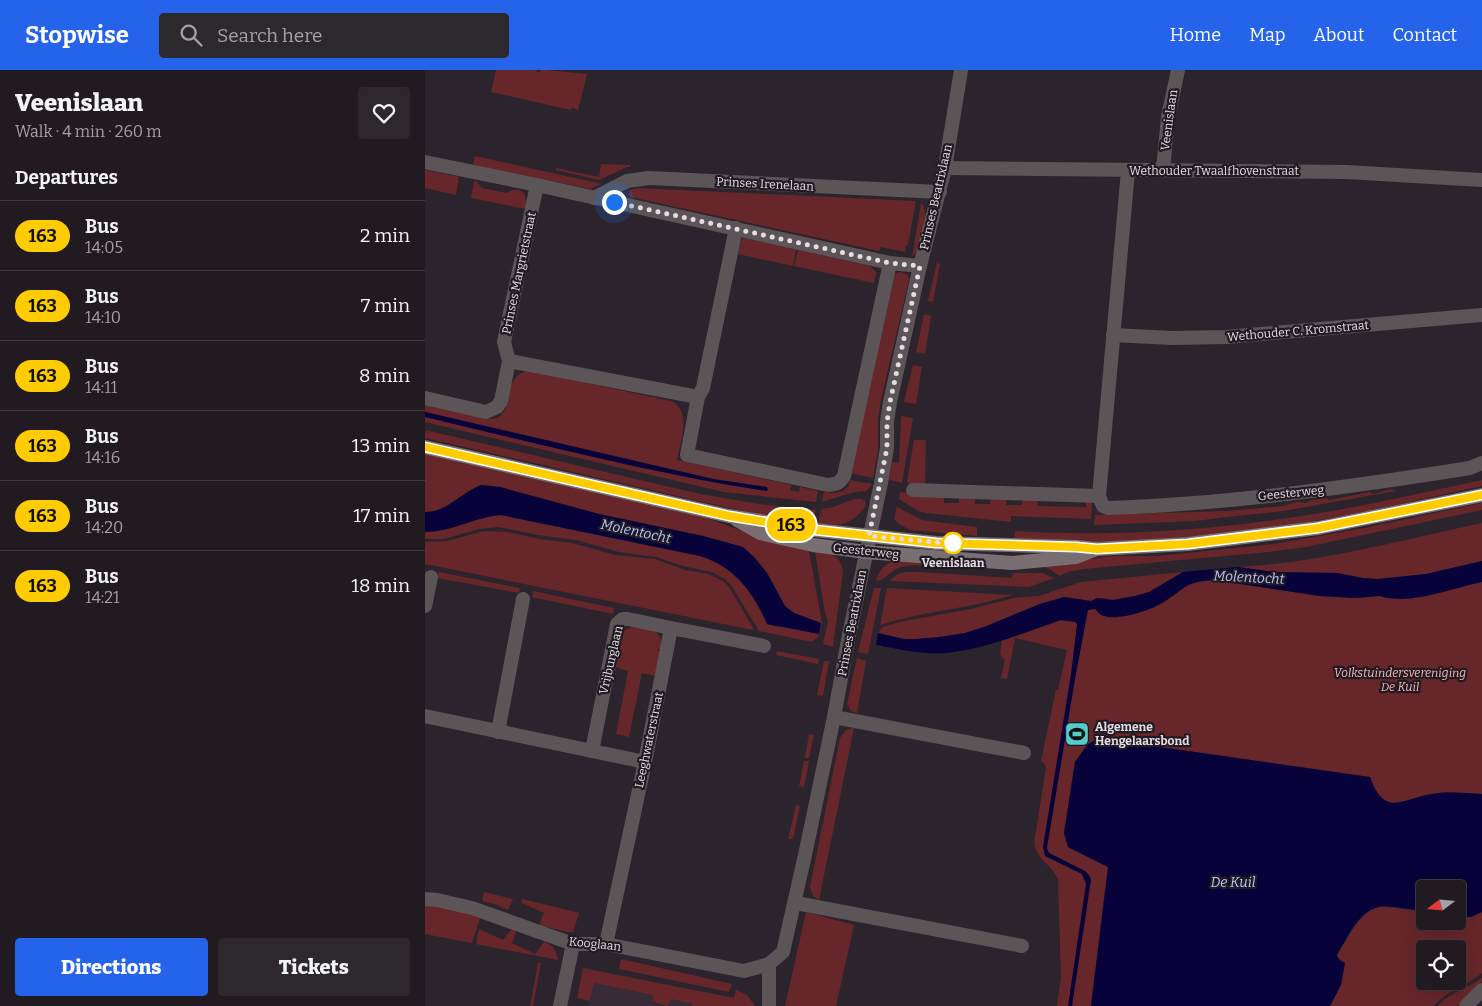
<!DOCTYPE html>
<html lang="en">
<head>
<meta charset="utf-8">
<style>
	body { margin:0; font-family:Bitter,serif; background:#2d282e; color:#f1f3f6; height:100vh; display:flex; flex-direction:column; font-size:19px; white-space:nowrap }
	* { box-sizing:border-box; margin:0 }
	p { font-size:16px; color:#a2a1a5 }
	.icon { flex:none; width:28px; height:28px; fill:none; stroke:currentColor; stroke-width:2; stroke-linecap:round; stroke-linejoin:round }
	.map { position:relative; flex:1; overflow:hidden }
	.sheet { display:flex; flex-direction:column; background:#211b21; width:425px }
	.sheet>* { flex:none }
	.badge { padding:0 10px; border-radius:16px; font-size:18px; line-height:32px }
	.needle { width:32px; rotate:254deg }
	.buttons { position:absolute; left:991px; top:810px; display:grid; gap:10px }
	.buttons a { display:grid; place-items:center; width:50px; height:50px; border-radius:5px; background:#211b21; box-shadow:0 5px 20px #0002,0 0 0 1px #3e393f; font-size:25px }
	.you { position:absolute; width:25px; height:25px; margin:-12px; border:4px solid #fff; border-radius:50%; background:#1a73e8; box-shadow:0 0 0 8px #1a73e833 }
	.map>.badge { position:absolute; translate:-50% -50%; box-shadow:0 0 0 2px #fff }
	h2 { padding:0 15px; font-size:19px; line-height:45px }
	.round { display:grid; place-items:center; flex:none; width:52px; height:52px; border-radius:5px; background:#2d282e }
	.headline { display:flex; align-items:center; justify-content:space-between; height:85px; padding:0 15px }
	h1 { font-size:24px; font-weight:800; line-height:38px }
	.cta { display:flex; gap:10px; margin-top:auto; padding:10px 15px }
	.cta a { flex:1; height:58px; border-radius:5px; background:#2563eb; color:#fff; font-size:20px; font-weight:800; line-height:58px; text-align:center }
	.cta a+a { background:#2d282e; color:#f1f3f6 }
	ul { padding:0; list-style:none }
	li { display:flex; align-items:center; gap:15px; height:70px; padding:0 15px; border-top:1px solid #3e393f }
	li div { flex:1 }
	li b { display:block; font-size:19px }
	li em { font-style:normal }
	li .badge { min-width:55px; font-weight:700; text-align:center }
	header { display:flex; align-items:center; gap:30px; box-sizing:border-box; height:70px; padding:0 25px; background:#2563eb; color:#fff }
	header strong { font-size:24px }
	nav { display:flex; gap:28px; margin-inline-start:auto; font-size:18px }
	.search { width:350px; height:45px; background:#2d282e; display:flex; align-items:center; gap:12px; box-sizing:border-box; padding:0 18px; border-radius:5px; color:#a2a1a5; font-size:19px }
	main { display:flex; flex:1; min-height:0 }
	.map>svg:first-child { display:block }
	.built { fill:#382b38 }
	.green { fill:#67262a; fill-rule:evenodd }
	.water { fill:#07033a }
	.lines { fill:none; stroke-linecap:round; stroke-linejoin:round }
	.minor { stroke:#5b5558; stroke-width:14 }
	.secondary { stroke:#796f73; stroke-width:14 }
	.line-casing { stroke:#fff; stroke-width:11 }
	.line { stroke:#fc0; stroke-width:8 }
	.walk { stroke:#e3dde3; stroke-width:5; stroke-dasharray:0 9 }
	.stop-dot { fill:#fff; stroke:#fc0; stroke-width:2.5 }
	.labels { text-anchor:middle; stroke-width:4.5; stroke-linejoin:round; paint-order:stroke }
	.street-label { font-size:12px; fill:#e3dde3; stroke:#221a22 }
	.stop-label { font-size:12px; font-weight:bold; fill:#e3dde3; stroke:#221a22 }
	.park-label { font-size:12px; font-style:italic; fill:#fab7b6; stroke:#221a22 }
	.poi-label { font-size:12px; font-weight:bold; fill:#e3dde3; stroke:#221a22; text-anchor:start }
	.water-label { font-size:14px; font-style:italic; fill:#b5c4fa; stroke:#221a22 }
</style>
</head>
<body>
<header>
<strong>Stopwise</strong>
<div class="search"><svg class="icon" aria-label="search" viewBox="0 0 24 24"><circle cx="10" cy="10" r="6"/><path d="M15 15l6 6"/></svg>Search here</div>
<nav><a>Home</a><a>Map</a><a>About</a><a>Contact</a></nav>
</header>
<main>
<section class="sheet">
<div class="headline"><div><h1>Veenislaan</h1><p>Walk · 4 min · 260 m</p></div><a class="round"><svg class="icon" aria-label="heart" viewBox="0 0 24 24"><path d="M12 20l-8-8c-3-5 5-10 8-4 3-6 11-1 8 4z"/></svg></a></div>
<h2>Departures</h2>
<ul>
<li><span class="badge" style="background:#fc0;color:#111">163</span><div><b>Bus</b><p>14:05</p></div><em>2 min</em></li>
<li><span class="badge" style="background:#fc0;color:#111">163</span><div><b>Bus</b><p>14:10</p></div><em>7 min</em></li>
<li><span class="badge" style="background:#fc0;color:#111">163</span><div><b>Bus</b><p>14:11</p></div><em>8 min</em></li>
<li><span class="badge" style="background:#fc0;color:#111">163</span><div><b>Bus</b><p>14:16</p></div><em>13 min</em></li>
<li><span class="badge" style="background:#fc0;color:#111">163</span><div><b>Bus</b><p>14:20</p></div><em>17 min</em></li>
<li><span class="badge" style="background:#fc0;color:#111">163</span><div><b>Bus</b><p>14:21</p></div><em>18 min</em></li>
</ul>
<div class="cta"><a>Directions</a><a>Tickets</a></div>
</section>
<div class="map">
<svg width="1057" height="936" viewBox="0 0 1057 936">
	<rect width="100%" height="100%" fill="#2c242c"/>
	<g class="built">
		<polygon points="169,913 228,925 227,933 243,936 164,936"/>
		<polygon points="246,929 267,934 267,936 244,936"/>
	</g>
	<g class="green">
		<polygon points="71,0 110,0 114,3 116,0 122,0 162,4 153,40 147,38 146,40 66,22"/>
		<polygon points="50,86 177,114 165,119 48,95"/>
		<polygon points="176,94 205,95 205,97 202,97 174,110 131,100 131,98 174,107"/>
		<polygon points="0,100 34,107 31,125 0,118"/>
		<path d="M51,111l6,7 24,5c15,-8 22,0 20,16l-55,-11 3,-16z"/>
		<polygon points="212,118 491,131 483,175 481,175 480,182 456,177 454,181 205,127 203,124 205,120"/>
		<path d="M496,133c10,8 -2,37 -5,49l-4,5z"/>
		<polygon points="318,168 371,179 368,196 313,184 316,170"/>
		<polygon points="373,180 445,196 451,202 449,213 369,196"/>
		<polygon points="512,193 515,194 508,232 503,231"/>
		<polygon points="475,202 483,205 484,210 456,330 453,350 453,381 448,408 426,403 470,204"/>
		<polygon points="499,244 506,246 500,284 491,282"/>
		<polygon points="488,295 497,297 491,334 479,332"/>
		<path d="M104,301l142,30c22,11 9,41 6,59l115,25 -2,5 9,2 1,-5 18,4 -2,11 -92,-10 -299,-70v-5l252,58 49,10 42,5 -2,-3 -53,-8 -288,-67v-7l63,14c32,1 9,-44 41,-48z"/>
		<polygon points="476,346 488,348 477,413 464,410 467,392 474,393"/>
		<polygon points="0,360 275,424 334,434 391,440 388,455 304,438 0,368"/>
		<polygon points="489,370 501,370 500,414 484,414 482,411"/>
		<path d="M0,383l282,65 51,19 51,14 13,72 -3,13 -7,6 -53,-11 -28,-46 -6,-6 -13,-7 -29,-6 -27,-9 -37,-5 -43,-12 -38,-5 -39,-8 -20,2 -35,10h-19v-7c26,0 50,-15 76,-17l199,41c34,10 54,37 67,68l10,3 4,-1 38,8 2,-11 -27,-10 -9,-7 -18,-33 -12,-15 -12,-11 -40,-11 -104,-22 -99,-27 -19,-2 -9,4 -26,17 -10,5 -11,1z"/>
		<path d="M425,410l22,4 -1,2 -5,5 -12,1 -32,10 2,-10c9,2 16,2 24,-5z"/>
		<path d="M1057,410v6c-55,12 -111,25 -167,35 -98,18 -201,23 -301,21l1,-11c93,6 188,0 280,-14 63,-9 125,-24 187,-37z"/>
		<polygon points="966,419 971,421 858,441 802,447 771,451 669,455 670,445 801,441 859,436 871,432 881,433 887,430 901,428 904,430 945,422 948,424"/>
		<polygon points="475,422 519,426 519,433 534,433 534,426 550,427 550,434 565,434 566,427 581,428 581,435 597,435 597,429 612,429 613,436 661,437 661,430 667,431 666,449 586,446 586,452 501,443 493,441 474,429"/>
		<path d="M429,429h7l4,2 1,5c-15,19 -25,20 -48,19l3,-16 12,-2z"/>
		<polygon points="1057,433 1057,440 881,477 843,482 659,499 643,502 634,506 625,499 615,496 688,486 733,486 849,474 939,458"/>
		<polygon points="472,437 497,450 552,457 552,466 485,460 474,454 469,449"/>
		<path d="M1057,453v38l-56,13 -48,5 -15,-1 -26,-5 -64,-1 -35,-5c82,-4 163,-27 244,-44z"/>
		<polygon points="59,461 83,462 114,469 147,473 190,485 230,489 260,500 283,504 298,511 304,517 328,558 328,560 0,494 0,472 22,471"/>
		<path d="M390,482c16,2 24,1 28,19l-10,76 -10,-3 5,-23 -3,-8z"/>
		<path d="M470,490l54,3v5c-17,-1 -37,-6 -53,1 -7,3 -11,12 -20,12 3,-11 9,-17 19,-21z"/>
		<polygon points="14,502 95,518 94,523 12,508"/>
		<polygon points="481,502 495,502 587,508 588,503 618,503 629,508 604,517 464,511 473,504"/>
		<polygon points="758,502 724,522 710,526 688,530 677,528 666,531 639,527 615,534 559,557 540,563 515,567 491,569 479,569 453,563 458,557 474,552 546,539 589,528 614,526 656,512"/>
		<path d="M789,510l106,16 36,2 24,-2 6,2h17l24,-3 55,-13v212c-17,-1 -34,-3 -50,0 -32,5 -46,24 -63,-17l-202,-29 -64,-11 -28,25 -11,71 4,14 40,20 -17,139h-34l4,-29 -3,-97c-4,-14 -21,-19 -24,-37l12,-75 -1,-4 -4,-3 15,-71h2l9,-40 -52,-12 -8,41 -6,-1 4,-17 -5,-7 2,-14 59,-20 14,2 14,-13h6l7,7 70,-19 14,-11 15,-5z"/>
		<polygon points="449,518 456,518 443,584 433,582"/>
		<path d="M462,518l125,7c-44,14 -89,16 -132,30z"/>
		<polygon points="108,521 189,538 188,544 107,527"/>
		<path d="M208,557c16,3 31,1 28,22h-3v2l2,1 -5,24 -13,-3 -13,64 -13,-3 12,-63 -13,-4 8,-34 2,-3z"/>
		<polygon points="352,581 394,589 393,594 351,585"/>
		<polygon points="432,588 441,591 432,643 426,641 422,634"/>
		<polygon points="399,591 404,591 398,626 392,625"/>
		<polygon points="427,658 429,658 394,830 388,826 385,817 415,668 421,660"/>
		<polygon points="384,664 389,665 384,688 380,688"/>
		<polygon points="379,691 384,691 379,717 374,716"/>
		<polygon points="371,735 375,736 368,769 363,769"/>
		<polygon points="59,822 88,829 83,840 72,835 57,831"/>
		<polygon points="97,829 154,843 148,862 143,862 114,855 119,843 97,833"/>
		<polygon points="0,834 35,839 55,848 47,873 0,864"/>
		<path d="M956,836l44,6v9h32l1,-4h13l11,-5v61c-15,13 -35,17 -48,33h-104l11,-21 3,-23 -7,-5v-3c14,-18 20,-42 44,-48zM1000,879h32v32h-32z"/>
		<polygon points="381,842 429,855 411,936 360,936"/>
		<path d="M54,859l24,11 7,-9 7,-2 -5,14 23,11 9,-12c9,2 12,9 14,18l-82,-16z"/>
		<polygon points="196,889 307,914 304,922 194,899"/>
		<polygon points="113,893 116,893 108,936 105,936"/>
		<polygon points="158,898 309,928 311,920 322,925 330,936 267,936 267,934 246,929 243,936 227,932 228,925 169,913 165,931 152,928"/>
		<path d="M1057,908v4l-25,24h-19c9,-12 30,-18 44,-28z"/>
	</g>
	<g class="water">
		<path d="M0,342l288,67 54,8 1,3 -2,1c-115,-18 -228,-47 -341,-74z"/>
		<path d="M56,415l19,2 99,27 104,22 40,11 12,11 12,15 18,33 9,7 27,10 -2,11 -52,-10c-13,-31 -33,-58 -67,-68l-199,-41c-26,2 -50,17 -76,17v-20c21,1 37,-20 56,-27z"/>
		<path d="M1057,491v21c-30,6 -72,24 -102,14l-25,2 -35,-2 -106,-16c-9,1 -19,1 -27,6 -8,4 -15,11 -23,16 -13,8 -44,19 -60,14 -4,-1 -7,-5 -9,-7l-7,1 -13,69 -28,169 2,5 36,18 4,4 2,5 -19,126h-4l18,-122 -4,-10 -37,-18 -2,-9 28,-173 6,-50 -2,-2 -14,-2c-38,13 -75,29 -115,33 -23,2 -47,-4 -70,-8l2,-12 26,6h12l24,-2 25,-4 19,-6 56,-23 24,-7 27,4 6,-3 16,2 22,-4 14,-4 34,-20 9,-1 46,-4 35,5 64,1 26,5 15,1 48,-5z"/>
		<path d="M678,667l64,11 203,29c15,41 31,22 62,17 16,-3 33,-1 50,0v118l-11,5h-13l-1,-28h-32v23c-10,-2 -37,-7 -46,-5 -22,5 -32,32 -42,48l2,5 6,3 -4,22 -11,21h-239l17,-139 -40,-20 -4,-14 11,-71 12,-17 9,-6z"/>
	</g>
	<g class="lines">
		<g class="minor">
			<polyline points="0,92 112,115 465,193 495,196"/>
			<polyline points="520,98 921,102 1057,110"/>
			<polyline points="738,99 743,47 753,0"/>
			<path d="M703,101l-29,325 4,10 5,2c121,-4 242,-21 362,-40l12,-5"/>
			<polyline points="169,128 202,111 224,108 515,122"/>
			<path d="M311,158l-33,160 -5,9 -11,58 141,30c9,-1 12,-2 16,-9l46,-213"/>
			<polyline points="688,265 747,268 801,267 1057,245"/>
			<polyline points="84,291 273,327"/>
			<polyline points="0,328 61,342 72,337 76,331 84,291 79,272 112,115"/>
			<polyline points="488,420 674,426"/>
			<polyline points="0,536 6,507"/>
			<polyline points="0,646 220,692"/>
			<polyline points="409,647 599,683"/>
			<polyline points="73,662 98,529"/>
			<polyline points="167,681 192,554 198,549 203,549 246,558"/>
			<polyline points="0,829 12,830 47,838 148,874 181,874 319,901 344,894 358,882 380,785 409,647 424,565 456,413 462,378 462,352 465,332 495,196 520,98 536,0"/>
			<polyline points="371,833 597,876"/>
			<polyline points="181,874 220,692 246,558 339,576"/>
			<polyline points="344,894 344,936"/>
			<polyline points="135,936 148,874"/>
			<polyline points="1041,936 1057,920"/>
		</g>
		<g class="secondary">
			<polyline points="0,377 304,446 390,460 511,473 651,477 672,479 763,474 893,458 1057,425"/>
			<polyline points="312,450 335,463 388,475 441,482 587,493 651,487 669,480"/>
		</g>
	</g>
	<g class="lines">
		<defs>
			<polyline id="line" points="0,377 304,446 390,460 511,473 651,477 672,479 763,474 893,458 1057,425"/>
		</defs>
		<use href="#line" class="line-casing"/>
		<use href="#line" class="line"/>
		<polyline class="walk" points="189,132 465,193 495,196 465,332 462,352 462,378 444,466 530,474 528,473"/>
	</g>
	<defs>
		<symbol id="stadium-square" viewBox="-11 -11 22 22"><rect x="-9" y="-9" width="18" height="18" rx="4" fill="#53cdca" stroke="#221a22"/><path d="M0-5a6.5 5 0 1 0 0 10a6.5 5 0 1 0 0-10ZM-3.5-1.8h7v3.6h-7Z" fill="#111"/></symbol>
	</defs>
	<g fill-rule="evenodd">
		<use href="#stadium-square" x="638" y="650" width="28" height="28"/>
	</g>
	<circle class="stop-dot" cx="528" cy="473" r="10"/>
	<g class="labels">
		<g class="street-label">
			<text transform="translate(744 50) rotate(-82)" y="4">Veenislaan</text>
			<text x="789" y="105">Wethouder Twaalfhovenstraat</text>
			<text transform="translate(340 114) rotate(3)" y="4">Prinses Irenelaan</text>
			<text transform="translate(511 127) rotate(-77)" y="4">Prinses Beatrixlaan</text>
			<text transform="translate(94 203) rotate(-78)" y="4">Prinses Margrietstraat</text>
			<text transform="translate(873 261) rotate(-5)" y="4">Wethouder C. Kromstraat</text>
			<text transform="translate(866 423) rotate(-6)" y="4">Geesterweg</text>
			<text transform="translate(441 481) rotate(6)" y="4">Geesterweg</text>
			<text transform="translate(427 553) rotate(-79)" y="4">Prinses Beatrixlaan</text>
			<text transform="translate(186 590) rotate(-77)" y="4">Vrijburglaan</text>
			<text transform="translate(224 670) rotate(-78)" y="4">Leeghwaterstraat</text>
			<text transform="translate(170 874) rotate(6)" y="4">Kooglaan</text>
		</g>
		<g class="stop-label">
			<text x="528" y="497">Veenislaan</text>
		</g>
		<g class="park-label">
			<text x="975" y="607">Volkstuindersvereniging<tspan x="975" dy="14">De Kuil</tspan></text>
		</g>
		<g class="poi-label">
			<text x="670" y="661">Algemene<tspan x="670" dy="14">Hengelaarsbond</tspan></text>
		</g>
		<g class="water-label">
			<text transform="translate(211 461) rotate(12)" y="5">Molentocht</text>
			<text transform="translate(824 507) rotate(3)" y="5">Molentocht</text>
			<text x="808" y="817">De Kuil</text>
		</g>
	</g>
</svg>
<div class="buttons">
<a><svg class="needle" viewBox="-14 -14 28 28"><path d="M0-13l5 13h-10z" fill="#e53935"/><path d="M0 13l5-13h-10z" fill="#a2a1a5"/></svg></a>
<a><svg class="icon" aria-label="locate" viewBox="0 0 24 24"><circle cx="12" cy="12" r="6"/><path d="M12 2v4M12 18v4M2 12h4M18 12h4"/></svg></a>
</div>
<div class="you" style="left:189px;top:132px"></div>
<b class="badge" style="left:366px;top:455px;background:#fc0;color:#111">163</b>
</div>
</main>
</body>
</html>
